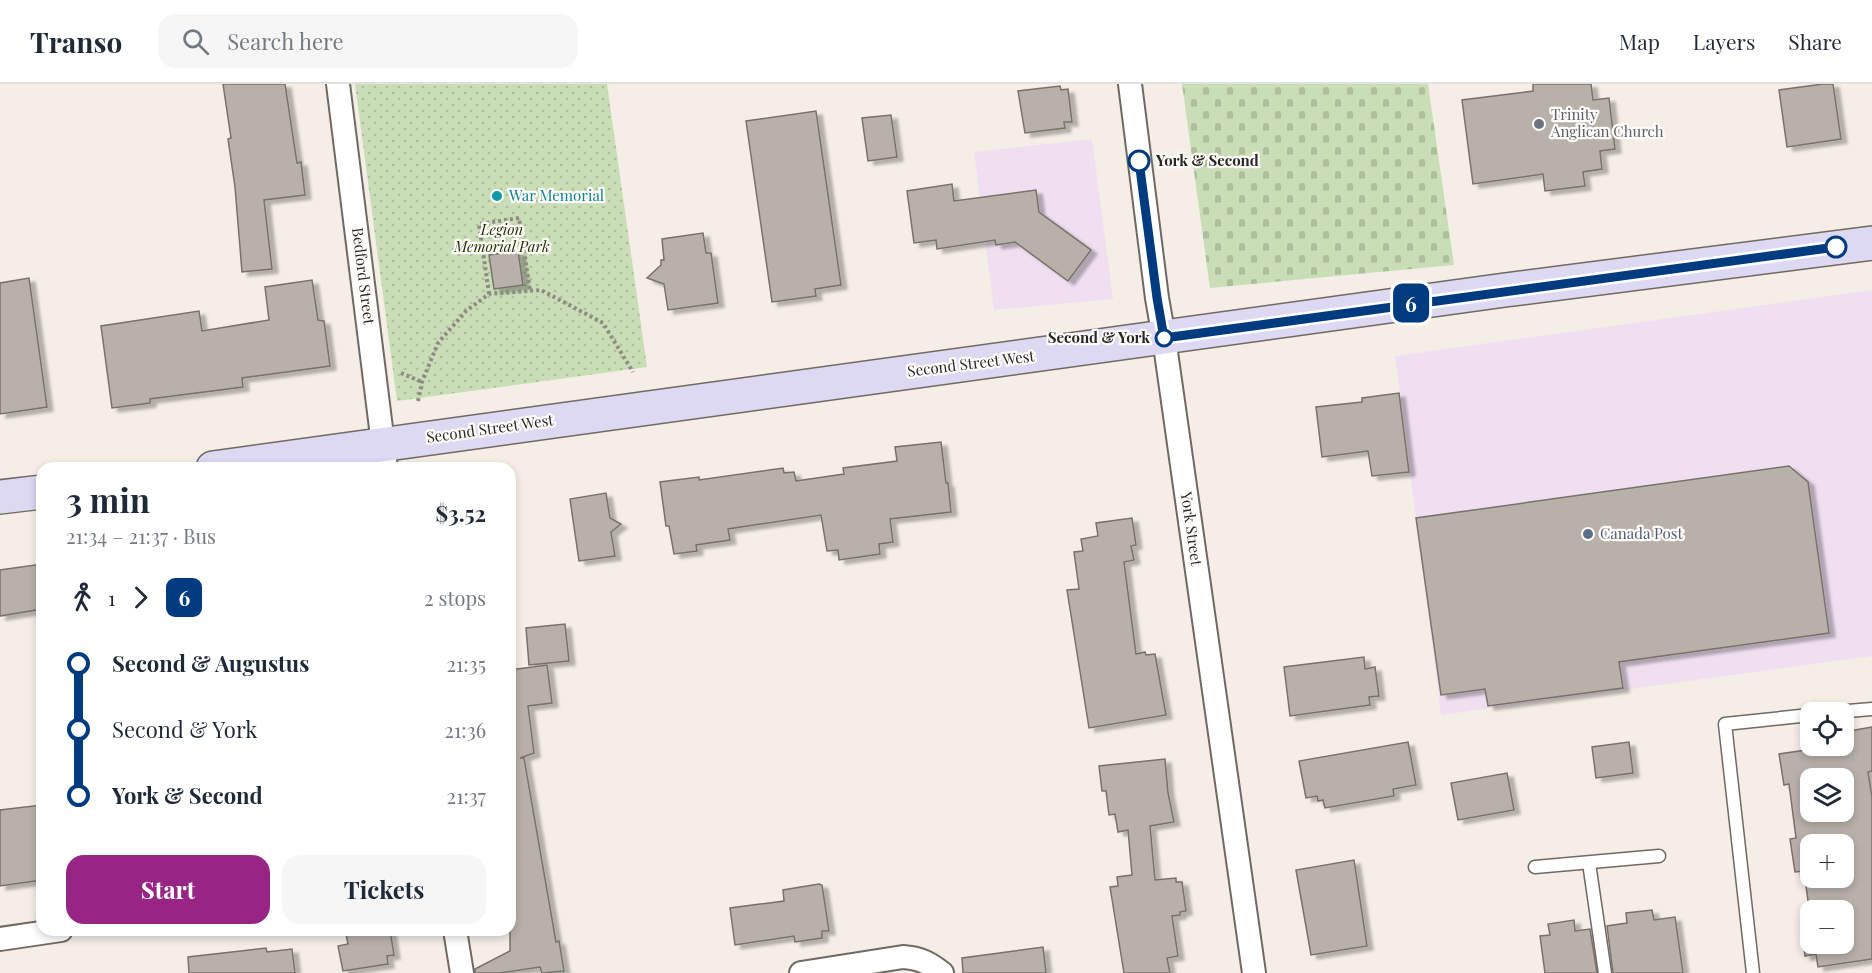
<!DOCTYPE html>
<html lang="en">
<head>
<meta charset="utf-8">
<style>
	body { margin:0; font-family:"Playfair Display",serif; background:#f6f6f7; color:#1f2937; height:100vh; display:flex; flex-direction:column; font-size:22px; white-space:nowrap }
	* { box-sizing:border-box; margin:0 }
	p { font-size:20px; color:#747a83 }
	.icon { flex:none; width:33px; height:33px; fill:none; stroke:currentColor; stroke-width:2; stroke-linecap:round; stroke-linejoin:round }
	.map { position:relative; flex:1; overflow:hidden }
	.sheet { position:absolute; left:36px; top:378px; width:480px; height:474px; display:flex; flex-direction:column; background:#fff; border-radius:18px; box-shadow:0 3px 9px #0003 }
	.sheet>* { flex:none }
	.badge { padding:0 12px; border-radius:9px; font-size:21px; line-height:39px }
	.tools { position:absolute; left:1800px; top:618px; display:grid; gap:12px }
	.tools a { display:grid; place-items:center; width:54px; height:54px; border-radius:12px; background:#fff; box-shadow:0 3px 9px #0003; font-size:30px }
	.map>.badge { position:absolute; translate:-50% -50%; box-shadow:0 0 0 3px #fff }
	.legs { display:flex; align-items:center; gap:9px; height:66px; padding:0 30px; font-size:20px }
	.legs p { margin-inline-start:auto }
	.head { display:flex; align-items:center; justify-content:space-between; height:102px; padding:0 30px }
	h1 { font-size:33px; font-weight:700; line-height:45px }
	.primary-button { display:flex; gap:12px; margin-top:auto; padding:12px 30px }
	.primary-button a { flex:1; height:69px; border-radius:18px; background:#962584; color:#fff; font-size:24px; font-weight:700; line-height:69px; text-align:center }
	.primary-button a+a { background:#f6f6f7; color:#1f2937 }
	ul { padding:0 30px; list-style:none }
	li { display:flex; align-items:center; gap:21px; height:66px; font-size:22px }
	li i { display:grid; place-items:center; width:9px; height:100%; margin:0 8px; background:currentColor }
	li i::after { content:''; width:15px; height:15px; margin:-8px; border:4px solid; border-radius:50%; background:#fff }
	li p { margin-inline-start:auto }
	li:first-child i { background:linear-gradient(#0000 50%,currentColor 0) }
	li:last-child i { background:linear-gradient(currentColor 50%,#0000 0) }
	header { display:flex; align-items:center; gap:36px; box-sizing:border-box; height:84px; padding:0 30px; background:#fff; border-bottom:2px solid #e0e1e3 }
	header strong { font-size:28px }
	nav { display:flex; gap:33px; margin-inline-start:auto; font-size:21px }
	.search { width:420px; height:54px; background:#f6f6f7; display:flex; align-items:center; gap:15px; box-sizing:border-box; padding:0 21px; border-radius:18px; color:#747a83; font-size:22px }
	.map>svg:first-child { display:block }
	.commercial { fill:#f0dff1 }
	.cemetery { fill:url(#cemetery-stones) }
	.park { fill:url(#park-dots) }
	.building { fill:#b8b1aa; stroke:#78726b; stroke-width:1.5; fill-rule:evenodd; filter:url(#shadow) }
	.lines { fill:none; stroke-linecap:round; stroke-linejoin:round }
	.lane-casing { stroke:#6f6962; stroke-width:15 }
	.street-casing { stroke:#6f6962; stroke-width:26 }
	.secondary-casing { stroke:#6f6962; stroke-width:36 }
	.path { stroke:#8f8a85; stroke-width:4; stroke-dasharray:3 3; stroke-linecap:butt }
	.lane { stroke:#fff; stroke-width:12 }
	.street { stroke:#fff; stroke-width:22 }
	.secondary { stroke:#ddd9f3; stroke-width:33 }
	.line-1-casing { stroke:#fff; stroke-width:14 }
	.line-1 { stroke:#003b80; stroke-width:9 }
	.worship-dot { fill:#6b7280; stroke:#fffcf9; stroke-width:2 }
	.stop-1-dot { fill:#fff; stroke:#003b80; stroke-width:3 }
	.culture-dot { fill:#0f9aa8; stroke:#fffcf9; stroke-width:2 }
	.service-dot { fill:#5c6f8a; stroke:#fffcf9; stroke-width:2 }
	.labels { text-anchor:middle; stroke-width:4.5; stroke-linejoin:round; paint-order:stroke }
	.worship-label { font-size:15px; fill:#5b616d; stroke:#fffcf9; text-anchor:start }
	.stop-label { font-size:15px; font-weight:bold; fill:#292624; stroke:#fffcf9; text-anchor:start }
	.culture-label { font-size:15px; fill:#0d838f; stroke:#fffcf9; text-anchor:start }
	.park-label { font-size:15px; font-style:italic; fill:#1c3002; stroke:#fffcf9 }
	.street-label { font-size:15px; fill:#292624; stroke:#fffcf9 }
	.service-label { font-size:15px; fill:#4e5e75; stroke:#fffcf9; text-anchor:start }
</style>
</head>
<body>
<header>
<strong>Transo</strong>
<div class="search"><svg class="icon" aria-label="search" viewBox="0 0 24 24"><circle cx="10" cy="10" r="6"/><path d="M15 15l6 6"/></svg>Search here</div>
<nav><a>Map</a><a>Layers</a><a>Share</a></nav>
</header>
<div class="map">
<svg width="1872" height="889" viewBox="0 0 1872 889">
	<defs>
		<pattern id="cemetery-stones" width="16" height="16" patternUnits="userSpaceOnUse" patternTransform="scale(1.5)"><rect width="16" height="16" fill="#c9deb6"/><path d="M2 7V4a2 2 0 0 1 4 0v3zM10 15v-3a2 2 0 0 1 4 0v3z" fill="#adbe9c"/></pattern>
		<pattern id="park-dots" width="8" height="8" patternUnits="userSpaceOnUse" patternTransform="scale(1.5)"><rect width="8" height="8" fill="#c9deb6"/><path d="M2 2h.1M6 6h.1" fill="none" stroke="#adbe9c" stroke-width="1.8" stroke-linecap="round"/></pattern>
		<filter id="shadow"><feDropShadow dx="6" dy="4" stdDeviation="1.5" flood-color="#0004"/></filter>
	</defs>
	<rect width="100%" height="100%" fill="#f5eee7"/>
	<g class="commercial">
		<polygon points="1092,55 1113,215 994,226 974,68"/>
		<polygon points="1872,206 1872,572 1441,631 1395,272"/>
	</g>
	<polygon class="cemetery" points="1182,0 1428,0 1454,181 1210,204"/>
	<polygon class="park" points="355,0 607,0 647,283 397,317"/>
	<g class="building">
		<polygon points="223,0 285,0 297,79 301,78 305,111 264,116 272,185 242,188 235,103 228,55 231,54"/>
		<polygon points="1533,0 1591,0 1593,16 1609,14 1615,65 1600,67 1602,85 1583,88 1585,102 1545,107 1543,90 1473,100 1462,16 1533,7"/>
		<polygon points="1823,0 1833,0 1841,55 1787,63 1779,6"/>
		<polygon points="1060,2 1061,6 1068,5 1072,38 1064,38 1065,44 1025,49 1018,7"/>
		<polygon points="816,27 841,201 815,205 816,212 772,218 746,37"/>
		<polygon points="891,31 897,73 868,77 862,34"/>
		<polygon points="952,100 954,117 1036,106 1039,128 1091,166 1068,197 1015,158 996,161 995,156 937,165 936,156 914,159 907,107"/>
		<polygon points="703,149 706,169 711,169 718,219 668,226 664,200 647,194 661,181 661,176 664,176 662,155"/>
		<polygon points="518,167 523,201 494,205 489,171"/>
		<polygon points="29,194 47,323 0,330 0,199"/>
		<polygon points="312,196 318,236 324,237 330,282 242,294 243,303 150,315 150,319 112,324 101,242 199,227 202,247 269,236 265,203"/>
		<polygon points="1399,309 1409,388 1372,392 1368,367 1322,373 1316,323 1362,318 1362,314"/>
		<polygon points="941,358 946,399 948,399 951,428 890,435 893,458 879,460 880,470 839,476 838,466 827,467 821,431 728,445 730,456 696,461 697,467 674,470 669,442 666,442 660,398 699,393 699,396 783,384 784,389 794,388 796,397 844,390 843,384 897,377 895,363"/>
		<polygon points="1789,382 1808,398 1829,549 1619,578 1623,604 1488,622 1485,605 1441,611 1416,434"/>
		<polygon points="606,409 610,434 621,440 611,448 615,472 579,477 570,415"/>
		<polygon points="1132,434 1136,461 1131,462 1134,476 1124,478 1136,570 1145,568 1146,571 1155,570 1166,631 1089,644 1067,506 1079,505 1074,468 1083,467 1081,455 1098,452 1096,439"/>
		<polygon points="42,480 42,525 0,532 0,486"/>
		<polygon points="565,540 569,577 529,581 526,544"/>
		<polygon points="1364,573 1365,585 1375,583 1379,612 1369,613 1370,621 1290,632 1284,583"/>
		<polygon points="547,581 552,619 528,622 534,669 520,674 524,674 556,858 559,857 564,887 542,889 540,883 500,889 475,889 475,885 510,867 510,586"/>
		<path d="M1872,643v44l-4,1 4,25v162l-54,8 -2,-13 -11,2 -4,-33 9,-2v23h34v-34h-34v6l-6,-45 -9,1 -5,-33 6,-1 -7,-54 -5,1 -5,-31 34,-5v-3h31v-14zM1810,694h34v34h-34zM1810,760h34v34h-34z"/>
		<polygon points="1408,658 1416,701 1393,705 1394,712 1325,724 1323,716 1318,717 1317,712 1306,714 1299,677"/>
		<polygon points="1629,658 1633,689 1596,694 1592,663"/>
		<polygon points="1165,675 1168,709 1174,738 1150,742 1155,796 1176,794 1176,798 1182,798 1186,827 1180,828 1180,831 1172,832 1178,872 1167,874 1170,889 1124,889 1110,803 1118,802 1117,793 1132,791 1128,746 1118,748 1115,730 1109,731 1106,707 1102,707 1099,682"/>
		<polygon points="1507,689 1514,726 1458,736 1451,699"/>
		<polygon points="42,721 42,796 0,802 0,726"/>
		<polygon points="1354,776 1367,862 1311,871 1296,786"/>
		<polygon points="819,800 822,801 829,847 822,847 822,854 795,858 794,852 735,861 730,824 784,817 783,806"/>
		<polygon points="1652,826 1654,836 1675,833 1683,889 1613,889 1607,842 1627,839 1626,829"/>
		<polygon points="1574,836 1575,847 1590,845 1597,889 1545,889 1540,852 1550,851 1548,840"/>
		<polygon points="368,846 390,846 394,871 387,872 388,880 343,887 338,862 348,860 346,850"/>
		<polygon points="1043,863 1046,889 963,889 962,874"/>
		<polygon points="266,864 267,868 292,865 295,889 189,889 188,873"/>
	</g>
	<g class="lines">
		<defs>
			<g id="lane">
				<polyline points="1836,628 1872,625"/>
				<polyline points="1589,779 1605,889"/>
				<polyline points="1535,783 1659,772"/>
				<polyline points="1753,889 1725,640 1810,631"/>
			</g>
			<g id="street">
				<polyline points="338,0 386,384"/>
				<polyline points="1130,0 1157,214 1164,254 1254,889"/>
				<polyline points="455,846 462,889"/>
				<polyline points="0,855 61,846"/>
				<path d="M801,889l102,-16c17,1 26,6 39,16"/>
			</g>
			<g id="secondary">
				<polyline points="213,384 1505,206 1872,159"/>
				<polyline points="0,413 42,408"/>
			</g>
		</defs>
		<use href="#lane" class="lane-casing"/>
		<use href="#street" class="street-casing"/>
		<use href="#secondary" class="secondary-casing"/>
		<g class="path">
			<polyline points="489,210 479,140 519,134 530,207"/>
			<polyline points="401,289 422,298"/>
			<polyline points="418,317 422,298 438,259 466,227 489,210 541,206 603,239 633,288"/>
		</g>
		<use href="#lane" class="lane"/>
		<use href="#street" class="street"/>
		<use href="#secondary" class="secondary"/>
	</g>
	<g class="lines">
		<defs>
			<polyline id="line-1" points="1139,77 1157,214 1164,254 1836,163"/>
		</defs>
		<use href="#line-1" class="line-1-casing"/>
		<use href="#line-1" class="line-1"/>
	</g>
	<circle class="worship-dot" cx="1539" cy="40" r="6"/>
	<g class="stop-1-dot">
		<circle cx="1139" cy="77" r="10"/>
		<circle cx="1836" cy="163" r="10"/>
		<circle cx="1164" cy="254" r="8"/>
	</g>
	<circle class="culture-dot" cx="497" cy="112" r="6"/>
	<circle class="service-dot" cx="1588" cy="450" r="6"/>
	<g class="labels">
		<g class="worship-label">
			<text x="1551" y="36">Trinity<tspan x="1551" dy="17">Anglican Church</tspan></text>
		</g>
		<g class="stop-label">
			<text x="1156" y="82">York &amp; Second</text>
			<text x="1150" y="259" text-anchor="end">Second &amp; York</text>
		</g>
		<g class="culture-label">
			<text x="509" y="117">War Memorial</text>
		</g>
		<g class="park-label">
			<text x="502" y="151">Legion<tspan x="502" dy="17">Memorial Park</tspan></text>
		</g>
		<g class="street-label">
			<text transform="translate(363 192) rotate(83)" y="5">Bedford Street</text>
			<text transform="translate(971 280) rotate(-7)" y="5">Second Street West</text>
			<text transform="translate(490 345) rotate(-8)" y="5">Second Street West</text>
			<text transform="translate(1191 445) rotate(82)" y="5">York Street</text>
		</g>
		<g class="service-label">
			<text x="1600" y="455">Canada Post</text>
		</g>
	</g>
</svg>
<div class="tools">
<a><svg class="icon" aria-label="locate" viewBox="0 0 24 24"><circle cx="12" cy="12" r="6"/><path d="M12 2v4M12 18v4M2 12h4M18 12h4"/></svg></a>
<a><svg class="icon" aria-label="layers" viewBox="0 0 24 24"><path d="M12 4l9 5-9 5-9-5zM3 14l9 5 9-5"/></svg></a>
<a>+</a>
<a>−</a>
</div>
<b class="badge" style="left:1411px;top:219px;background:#003b80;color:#fff">6</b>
<section class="sheet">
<div class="head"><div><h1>3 min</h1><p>21:34 – 21:37 · Bus</p></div><b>$3.52</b></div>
<div class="legs"><svg class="icon" aria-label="walk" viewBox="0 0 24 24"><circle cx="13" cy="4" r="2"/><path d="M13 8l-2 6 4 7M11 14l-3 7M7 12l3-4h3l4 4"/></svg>1<svg class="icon" aria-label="forward" viewBox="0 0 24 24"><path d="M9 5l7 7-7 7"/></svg><b class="badge" style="background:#003b80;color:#fff">6</b><p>2 stops</p></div>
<ul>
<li><i style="color:#003b80"></i><b>Second &amp; Augustus</b><p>21:35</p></li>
<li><i style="color:#003b80"></i><span>Second &amp; York</span><p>21:36</p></li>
<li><i style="color:#003b80"></i><b>York &amp; Second</b><p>21:37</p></li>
</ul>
<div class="primary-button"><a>Start</a><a>Tickets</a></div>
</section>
</div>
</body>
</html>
